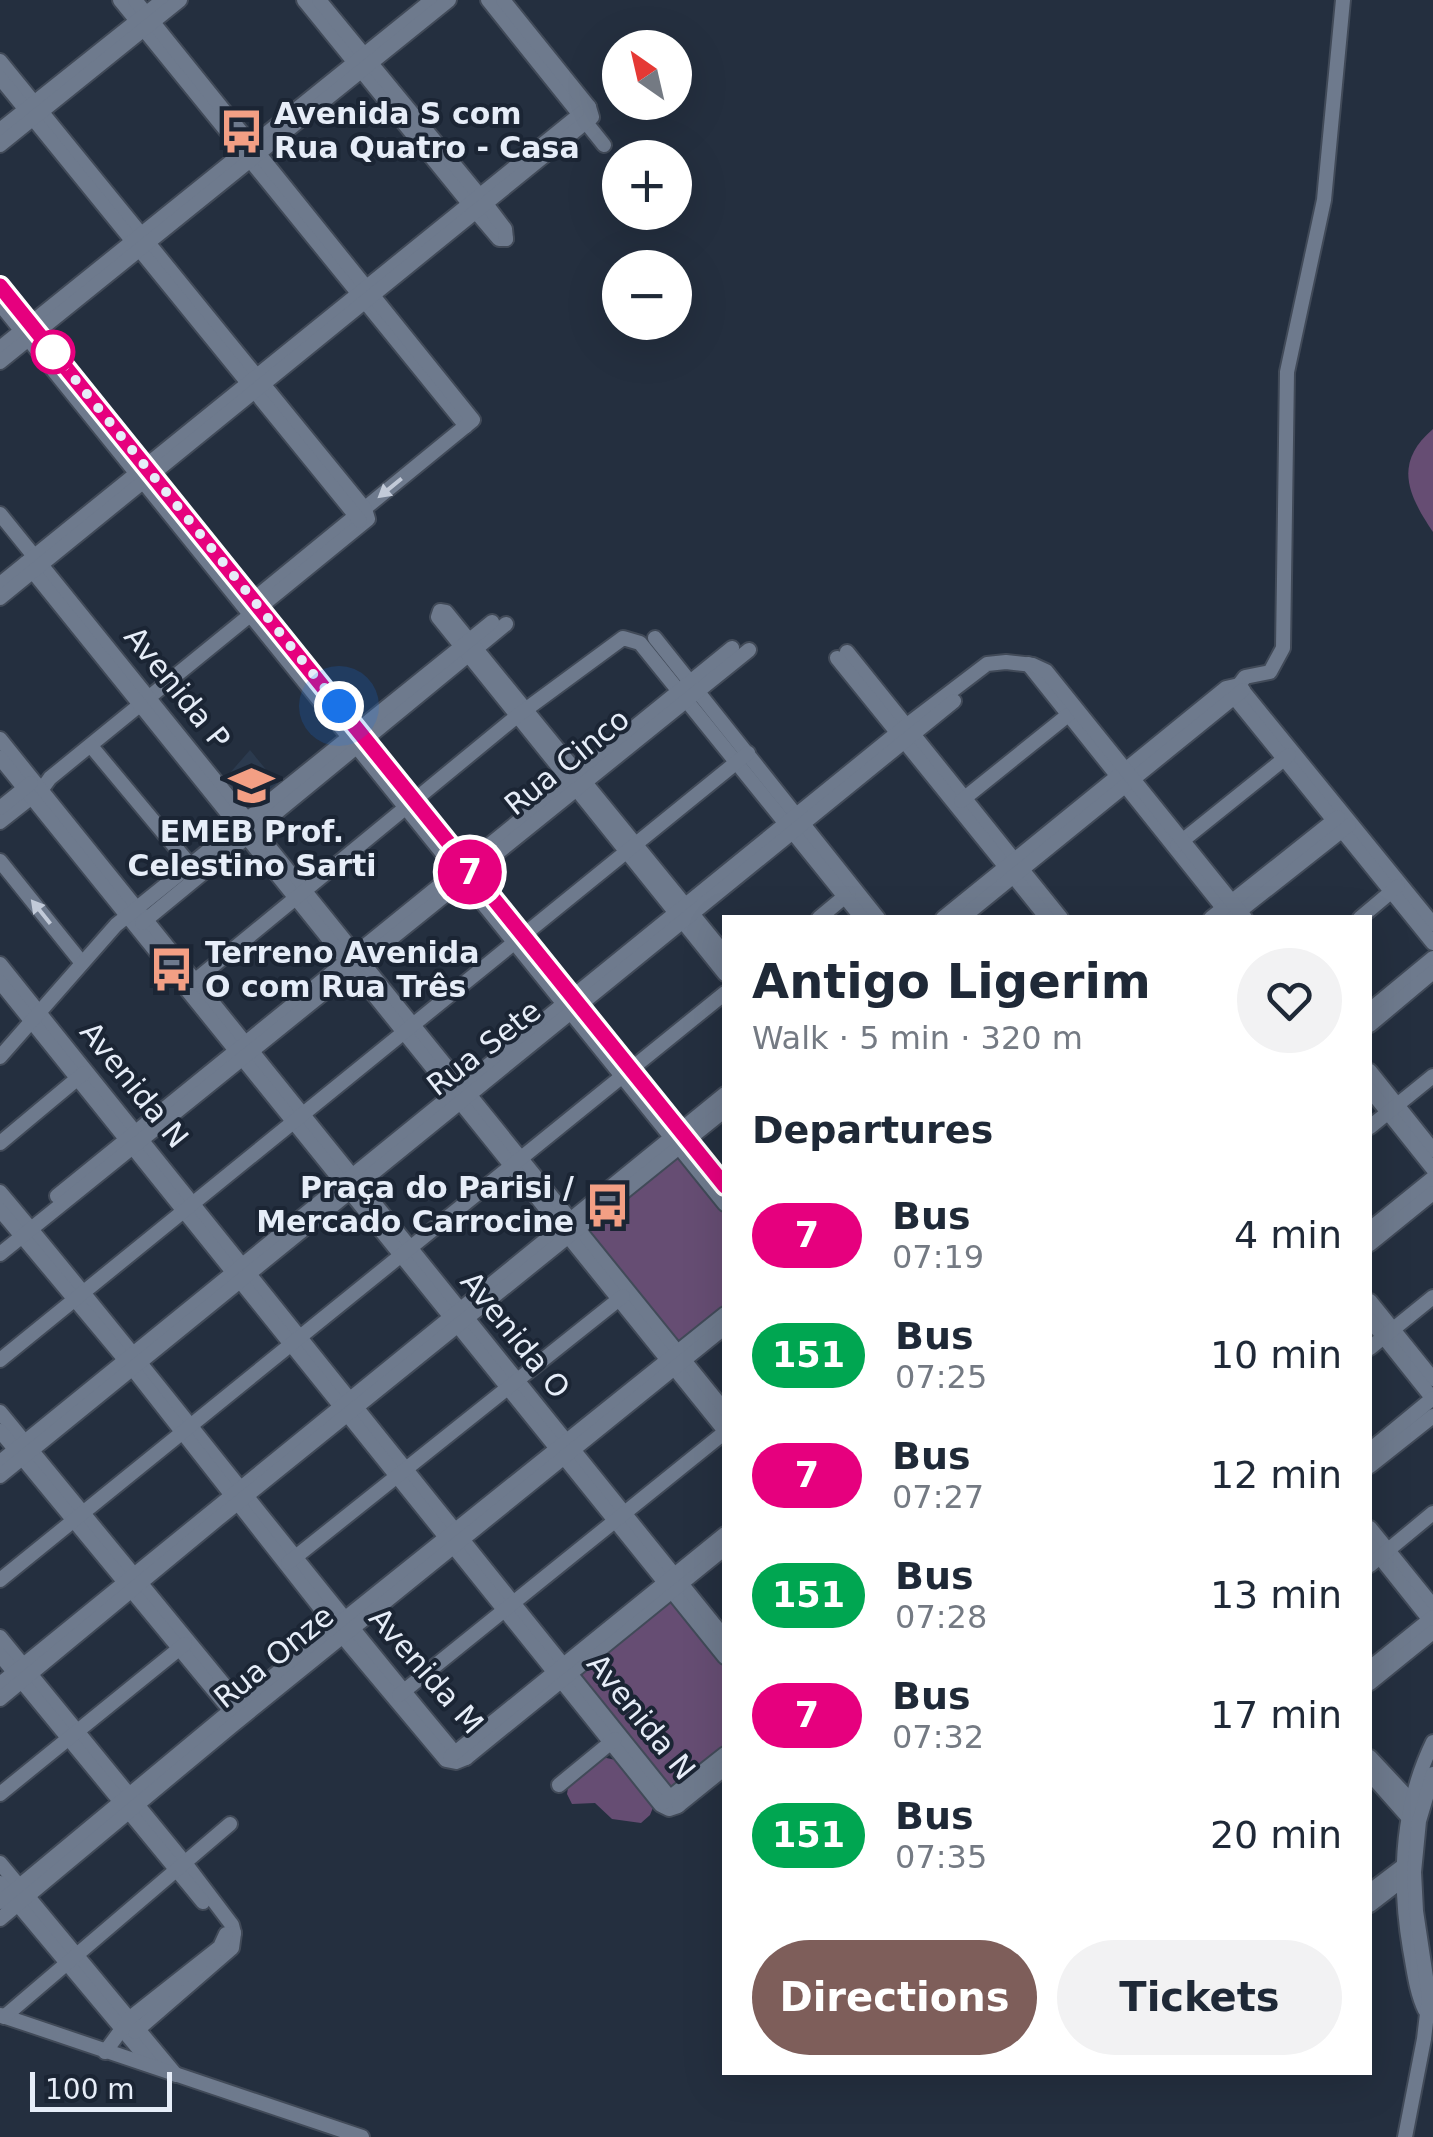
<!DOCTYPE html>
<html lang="en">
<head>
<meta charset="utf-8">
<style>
	body { margin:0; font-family:"DejaVu Sans",sans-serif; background:#f2f2f3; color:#1f2937; height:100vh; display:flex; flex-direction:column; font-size:38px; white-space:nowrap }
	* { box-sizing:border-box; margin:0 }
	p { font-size:32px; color:#747a83 }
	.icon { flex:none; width:55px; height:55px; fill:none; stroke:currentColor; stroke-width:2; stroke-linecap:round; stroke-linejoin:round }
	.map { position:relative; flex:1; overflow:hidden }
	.sheet { position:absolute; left:722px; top:915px; width:650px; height:1160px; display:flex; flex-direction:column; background:#fff; border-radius:0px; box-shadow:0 10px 40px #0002 }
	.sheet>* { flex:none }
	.badge { padding:0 20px; border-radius:32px; font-size:35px; line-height:65px }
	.needle { width:65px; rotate:326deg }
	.controls { position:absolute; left:602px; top:30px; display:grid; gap:20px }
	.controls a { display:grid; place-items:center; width:90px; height:90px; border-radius:50%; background:#fff; box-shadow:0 10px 40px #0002; font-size:50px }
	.scale { position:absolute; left:30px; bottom:25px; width:142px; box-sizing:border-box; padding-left:10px; border:5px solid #e6edf8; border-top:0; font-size:28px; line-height:35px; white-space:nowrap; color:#e6edf8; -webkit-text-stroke:8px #1b2534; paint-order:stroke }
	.you { position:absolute; width:50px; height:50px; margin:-25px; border:8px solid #fff; border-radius:50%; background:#1a73e8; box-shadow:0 0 0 15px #1a73e833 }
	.map>.badge { position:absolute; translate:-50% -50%; box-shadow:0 0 0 5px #fff }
	h2 { padding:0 30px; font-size:38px; line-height:90px }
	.round { display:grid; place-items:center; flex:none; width:105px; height:105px; border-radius:52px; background:#f2f2f3 }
	.headline { display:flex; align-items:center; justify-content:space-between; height:170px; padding:0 30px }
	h1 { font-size:48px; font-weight:700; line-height:75px }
	.primary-button { display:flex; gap:20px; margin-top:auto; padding:20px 30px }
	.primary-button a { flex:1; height:115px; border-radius:60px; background:#7e5e5a; color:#fff; font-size:40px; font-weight:700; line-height:115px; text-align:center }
	.primary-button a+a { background:#f2f2f3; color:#1f2937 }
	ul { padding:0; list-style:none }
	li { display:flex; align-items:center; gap:30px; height:120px; padding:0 30px }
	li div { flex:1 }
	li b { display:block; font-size:38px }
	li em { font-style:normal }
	li .badge { min-width:110px; font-weight:700; text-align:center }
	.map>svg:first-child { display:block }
	.built { fill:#2b3a4e }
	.green { fill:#664d73 }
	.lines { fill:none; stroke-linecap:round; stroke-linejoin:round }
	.minor-casing { stroke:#414a58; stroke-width:18 }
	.minor { stroke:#6e7a8d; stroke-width:14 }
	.oneway { fill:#c2cad8 }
	.line-casing { stroke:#fff; stroke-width:22 }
	.line { stroke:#e6007e; stroke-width:15 }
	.walk { stroke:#e6edf8; stroke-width:10; stroke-dasharray:0 18 }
	.stop-dot { fill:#fff; stroke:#e6007e; stroke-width:5 }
	.labels { text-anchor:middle; stroke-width:8; stroke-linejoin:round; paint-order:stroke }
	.poi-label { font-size:30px; font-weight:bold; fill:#e6edf8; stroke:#1b2534; text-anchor:start }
	.street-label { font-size:30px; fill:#e6edf8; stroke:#1b2534 }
</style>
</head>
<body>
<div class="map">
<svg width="1433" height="2137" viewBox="0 0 1433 2137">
	<rect width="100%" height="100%" fill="#242f3f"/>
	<polygon class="built" points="250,750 281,788 248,815 222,782"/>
	<g class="green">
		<path d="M1433,429v103c-25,-37 -40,-69 0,-103z"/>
		<polygon points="679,1149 725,1207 725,1312 678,1352 579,1229"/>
		<polygon points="670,1599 725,1663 725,1745 669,1789 578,1671"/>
		<polygon points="602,1757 620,1761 654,1805 650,1815 641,1823 612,1819 595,1803 572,1804 567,1794 569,1782"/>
	</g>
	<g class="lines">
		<defs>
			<g id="minor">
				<polyline points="120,0 466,426"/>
				<polyline points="135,0 473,420 249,603"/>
				<polyline points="304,0 476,212 499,239 506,239"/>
				<polyline points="319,0 480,196 505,229 506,239"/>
				<polyline points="488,0 604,145"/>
				<polyline points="0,61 365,509 368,519 50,778 42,789 0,822"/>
				<polyline points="0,78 360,521"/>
				<polyline points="0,130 163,0"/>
				<polyline points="0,145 180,0"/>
				<polyline points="0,286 725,1186"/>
				<polyline points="0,304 725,1204"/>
				<polyline points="0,348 432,0"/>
				<polyline points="0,362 449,0"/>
				<polyline points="0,514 725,1411"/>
				<polyline points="26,563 725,1431"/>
				<polyline points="0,584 589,107"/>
				<polyline points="0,598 592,117 589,107 503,0"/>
				<polyline points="655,638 878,918"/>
				<polyline points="847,652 1061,918"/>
				<polyline points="837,658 1047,918"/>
				<polyline points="1028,664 1231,918"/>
				<polyline points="1239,685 1245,677 1270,672 1283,648 1287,372 1324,200 1343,0"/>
				<polyline points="1239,686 1433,924"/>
				<polyline points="1230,692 1433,943"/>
				<polyline points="0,739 725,1638"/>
				<polyline points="91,746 191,866"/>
				<polyline points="0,758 725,1657"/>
				<polyline points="961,801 1073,711"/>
				<polyline points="0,808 31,783"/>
				<polyline points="1177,845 1289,755"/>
				<polyline points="0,861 82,963"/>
				<polyline points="1236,914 1349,825"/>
				<polyline points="819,918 849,893"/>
				<polyline points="943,918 1226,688 1239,685"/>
				<polyline points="962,918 1243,690"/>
				<polyline points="1211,918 1338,817"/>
				<polyline points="1360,918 1398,886"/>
				<polyline points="142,923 506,624"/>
				<polyline points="725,954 446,612 440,611 438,617 725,974"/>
				<polyline points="0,964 670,1798 679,1805"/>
				<polyline points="0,982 661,1805 669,1809 678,1806"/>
				<polyline points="191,984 517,716 623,638 640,643 862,918"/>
				<polyline points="1370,1010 1433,958"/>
				<polyline points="1370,1025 1433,972"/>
				<polyline points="0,1057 116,925 492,622"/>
				<polyline points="1370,1071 1433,1150"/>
				<polyline points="1370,1090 1433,1169"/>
				<polyline points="1370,1127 1433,1076"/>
				<polyline points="0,1143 84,1073"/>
				<path d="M0,1192c155,184 300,376 455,561l11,5"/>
				<polyline points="57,1196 732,648"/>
				<polyline points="0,1210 132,1368 343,1637 446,1760 456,1762 466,1758 725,1548"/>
				<polyline points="1370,1229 1433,1178"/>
				<polyline points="1370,1244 1433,1193"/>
				<polyline points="0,1254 749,650"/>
				<polyline points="1370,1301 1433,1379"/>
				<polyline points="1370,1320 1433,1399"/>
				<polyline points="1370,1348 1433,1297"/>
				<polyline points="0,1360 748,753"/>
				<polyline points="0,1412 244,1709"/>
				<polyline points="0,1431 235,1716"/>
				<polyline points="1370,1450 1433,1398"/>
				<polyline points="0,1462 907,725 987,664 1006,662 1033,665 1046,671 1245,918"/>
				<polyline points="1370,1466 1433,1416"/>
				<polyline points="0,1476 954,701"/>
				<polyline points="1370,1528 1433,1606"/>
				<polyline points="1370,1545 1433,1624"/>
				<polyline points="288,1563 623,1296"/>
				<polyline points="1370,1565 1433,1513"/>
				<polyline points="0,1580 725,993"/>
				<polyline points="0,1637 185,1863 232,1925 234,1933"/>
				<polyline points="0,1655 203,1902"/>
				<polyline points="1370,1668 1433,1617"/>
				<polyline points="1370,1683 1433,1632"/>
				<polyline points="0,1684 725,1094"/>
				<polyline points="399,1695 725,1432"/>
				<polyline points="0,1699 214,1522 725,1110"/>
				<polyline points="450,1757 725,1534"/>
				<polyline points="1370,1757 1412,1802 1417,1803"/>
				<polyline points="1370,1774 1408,1817 1414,1819"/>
				<polyline points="559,1785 615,1739"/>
				<polyline points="0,1794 185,1644"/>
				<polyline points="663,1803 725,1754"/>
				<polyline points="679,1805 725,1768"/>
				<polyline points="0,1863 176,2075"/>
				<polyline points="0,1883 153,2066"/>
				<polyline points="1370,1891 1407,1863"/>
				<polyline points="0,1902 247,1697 725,1314"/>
				<polyline points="1370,1905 1405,1878"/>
				<polyline points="0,1919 233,1725 725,1327"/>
				<path d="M1425,2010c-9,-19 -11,-40 -15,-61 -12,-71 -9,-141 23,-207"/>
				<polyline points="0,2015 362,2137"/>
				<polyline points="4,2017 230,1824"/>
				<polyline points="135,2032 232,1948 234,1933"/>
				<polyline points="105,2052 130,2018 220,1947 226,1934"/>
				<polyline points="1405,2137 1424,2039 1429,1997 1416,1911 1414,1872 1419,1821 1433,1774"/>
			</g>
		</defs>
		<use href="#minor" class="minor-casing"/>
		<use href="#minor" class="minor"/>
	</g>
	<defs><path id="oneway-solid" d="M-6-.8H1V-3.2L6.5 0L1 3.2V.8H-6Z" transform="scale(2.5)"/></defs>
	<g class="oneway">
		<use href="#oneway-solid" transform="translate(390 488) rotate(141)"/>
		<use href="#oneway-solid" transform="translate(41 912) rotate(-129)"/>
	</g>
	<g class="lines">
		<defs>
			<polyline id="line" points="0,286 725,1186"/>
		</defs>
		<use href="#line" class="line-casing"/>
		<use href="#line" class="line"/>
		<polyline class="walk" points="53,352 339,706"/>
	</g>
	<defs>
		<symbol id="bus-bare" viewBox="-9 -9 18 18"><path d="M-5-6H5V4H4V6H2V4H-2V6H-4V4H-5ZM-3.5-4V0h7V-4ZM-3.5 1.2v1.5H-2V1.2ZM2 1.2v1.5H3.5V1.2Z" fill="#f39f84" stroke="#1b2534" stroke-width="2.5" paint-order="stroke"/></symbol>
		<symbol id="school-bare" viewBox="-9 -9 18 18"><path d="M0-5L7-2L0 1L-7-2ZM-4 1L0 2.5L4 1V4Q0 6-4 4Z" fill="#f39f84" stroke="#1b2534" stroke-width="2.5" paint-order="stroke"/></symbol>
	</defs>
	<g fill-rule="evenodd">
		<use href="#bus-bare" x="210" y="100" width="63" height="63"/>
		<use href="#school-bare" x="220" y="754" width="63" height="63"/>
		<use href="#bus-bare" x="140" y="938" width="63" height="63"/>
		<use href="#bus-bare" x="576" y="1174" width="63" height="63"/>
	</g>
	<circle class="stop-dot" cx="53" cy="352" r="20"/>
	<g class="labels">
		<g class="poi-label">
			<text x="274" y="124">Avenida S com<tspan x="274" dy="34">Rua Quatro - Casa</tspan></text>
			<text x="252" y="842" text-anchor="middle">EMEB Prof.<tspan x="252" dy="34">Celestino Sarti</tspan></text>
			<text x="205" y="963">Terreno Avenida<tspan x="205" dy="34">O com Rua Três</tspan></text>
			<text x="574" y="1198" text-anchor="end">Praça do Parisi /<tspan x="574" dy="34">Mercado Carrocine</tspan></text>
		</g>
		<g class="street-label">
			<text transform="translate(177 688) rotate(51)" y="10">Avenida P</text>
			<text transform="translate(567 762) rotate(-39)" y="10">Rua Cinco</text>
			<text transform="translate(484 1048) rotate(-38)" y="10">Rua Sete</text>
			<text transform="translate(134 1085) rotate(51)" y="10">Avenida N</text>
			<text transform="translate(515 1335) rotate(51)" y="10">Avenida O</text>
			<text transform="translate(274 1657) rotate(-39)" y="10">Rua Onze</text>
			<text transform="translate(426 1671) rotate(49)" y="10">Avenida M</text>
			<text transform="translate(641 1717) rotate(51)" y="10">Avenida N</text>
		</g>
	</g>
</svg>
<div class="controls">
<a><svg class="needle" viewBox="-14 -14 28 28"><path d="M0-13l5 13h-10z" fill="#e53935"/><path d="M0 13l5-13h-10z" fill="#747a83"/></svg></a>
<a>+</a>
<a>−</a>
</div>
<div class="scale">100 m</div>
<div class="you" style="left:339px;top:706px"></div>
<b class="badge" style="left:470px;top:872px;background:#e6007e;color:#fff">7</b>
<section class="sheet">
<div class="headline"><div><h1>Antigo Ligerim</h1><p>Walk · 5 min · 320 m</p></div><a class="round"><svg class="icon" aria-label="heart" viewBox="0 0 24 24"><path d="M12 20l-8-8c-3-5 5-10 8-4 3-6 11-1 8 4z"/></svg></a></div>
<h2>Departures</h2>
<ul>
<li><span class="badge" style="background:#e6007e;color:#fff">7</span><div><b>Bus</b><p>07:19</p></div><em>4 min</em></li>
<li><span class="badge" style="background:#00a651;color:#fff">151</span><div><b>Bus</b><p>07:25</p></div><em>10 min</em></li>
<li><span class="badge" style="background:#e6007e;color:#fff">7</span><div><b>Bus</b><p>07:27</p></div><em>12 min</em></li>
<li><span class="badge" style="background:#00a651;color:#fff">151</span><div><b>Bus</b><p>07:28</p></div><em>13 min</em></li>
<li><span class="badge" style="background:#e6007e;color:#fff">7</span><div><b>Bus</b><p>07:32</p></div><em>17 min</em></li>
<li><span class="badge" style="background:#00a651;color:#fff">151</span><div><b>Bus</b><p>07:35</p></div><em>20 min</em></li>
</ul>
<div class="primary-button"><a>Directions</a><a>Tickets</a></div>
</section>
</div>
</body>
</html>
